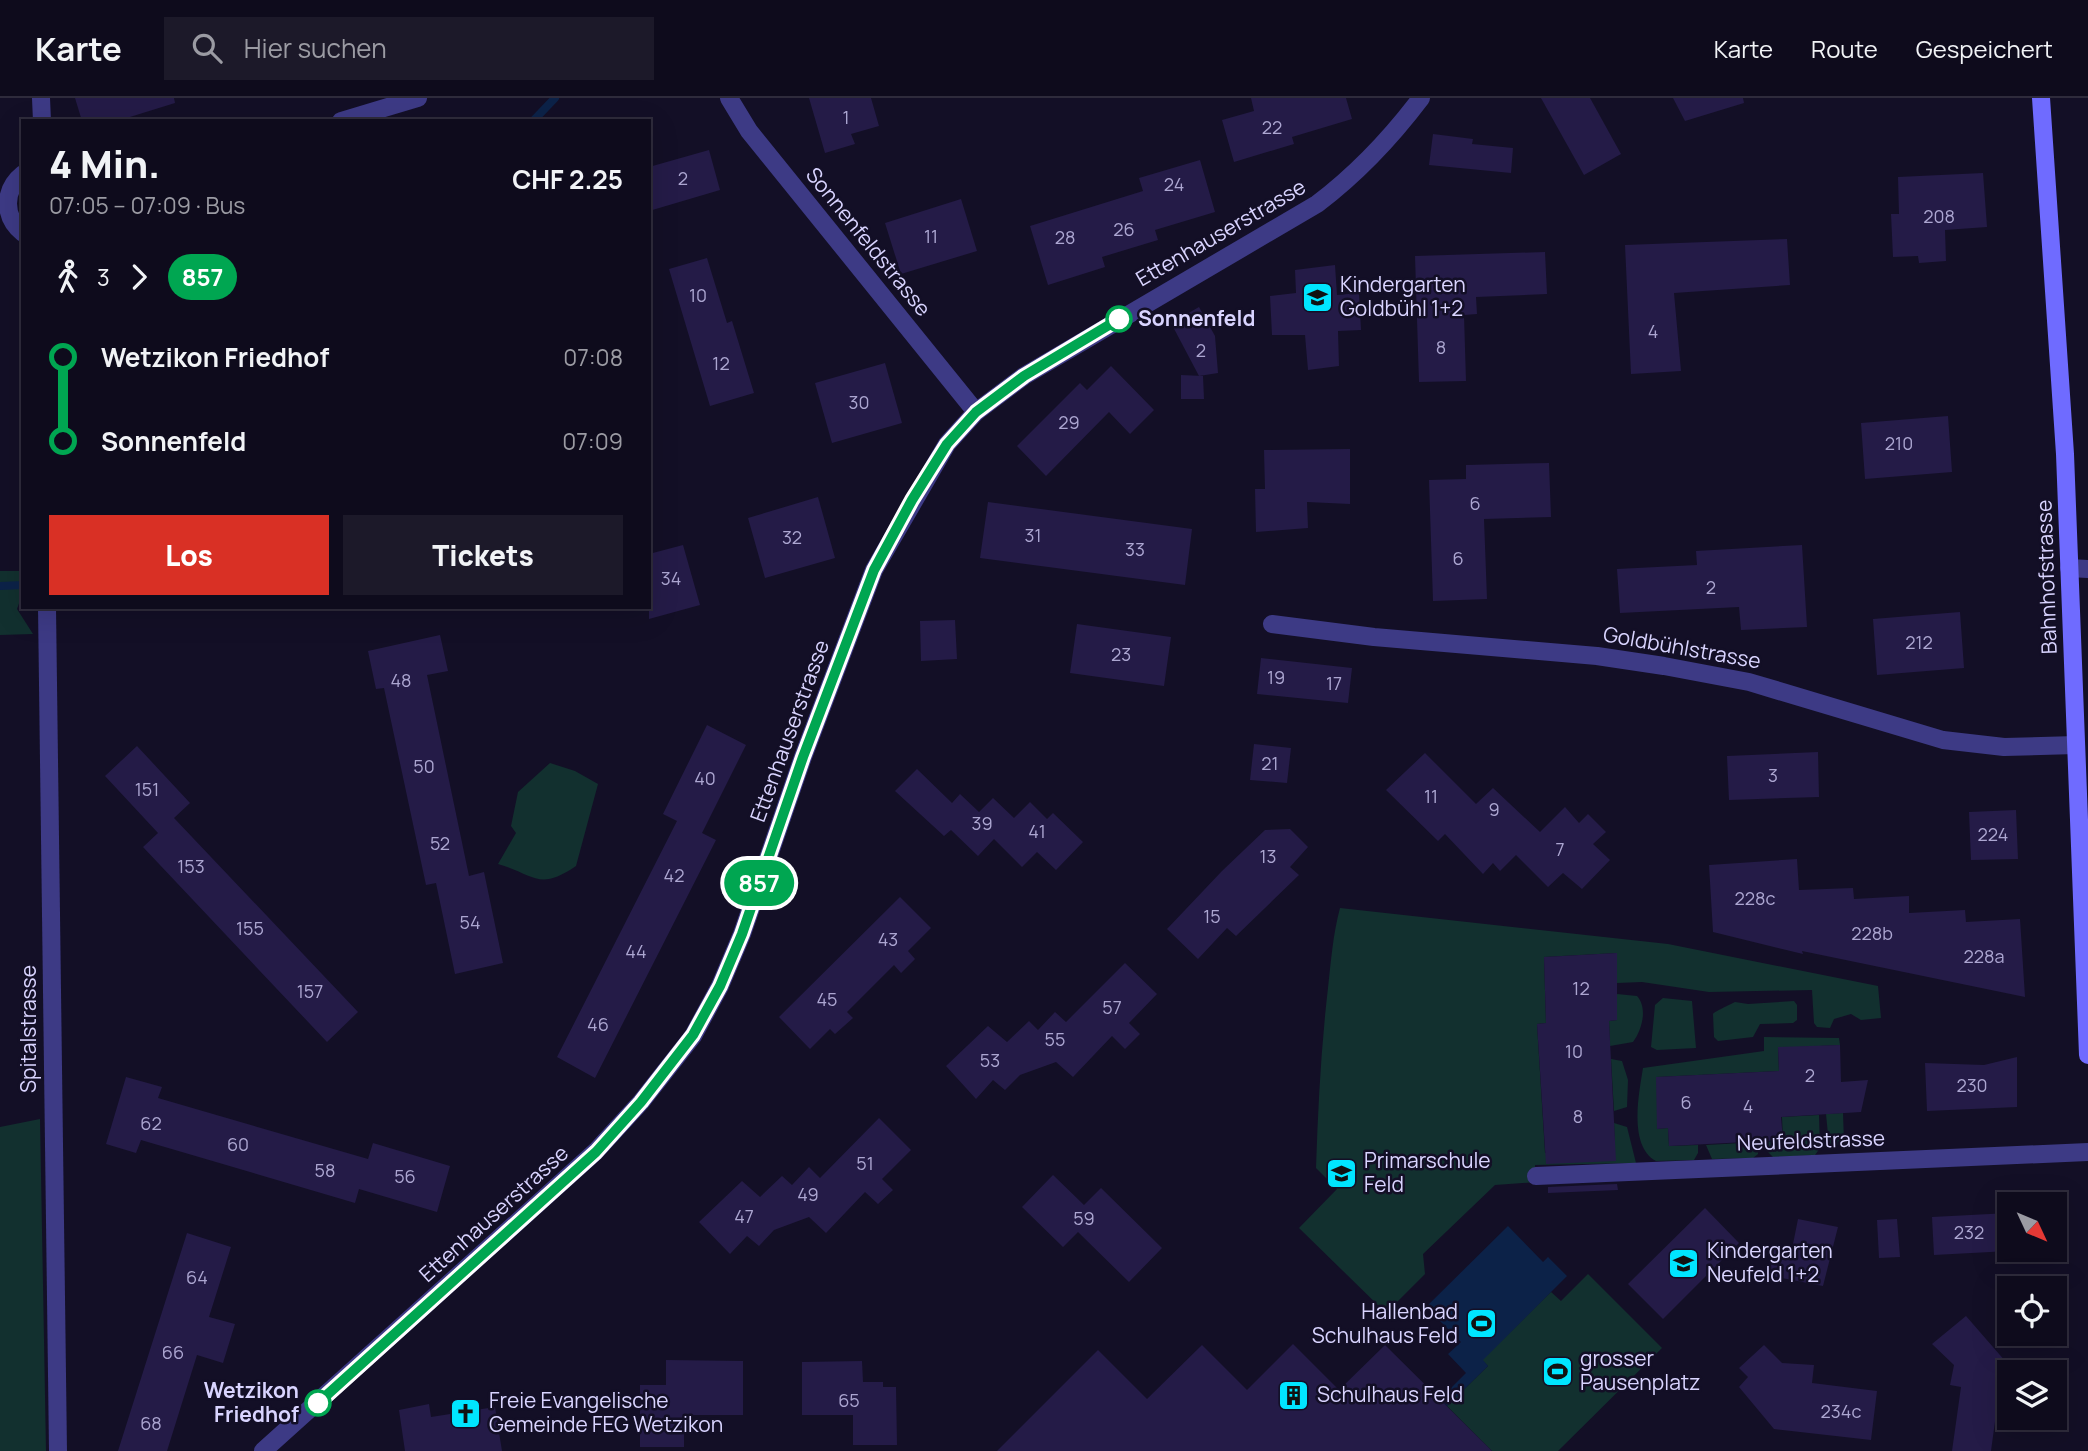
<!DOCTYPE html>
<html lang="de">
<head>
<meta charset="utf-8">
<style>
	body { margin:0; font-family:Manrope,sans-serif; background:#1c1929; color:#f1f3f6; height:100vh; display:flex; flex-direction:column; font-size:26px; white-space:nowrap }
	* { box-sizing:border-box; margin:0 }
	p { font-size:23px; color:#9b9ba3 }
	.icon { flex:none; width:38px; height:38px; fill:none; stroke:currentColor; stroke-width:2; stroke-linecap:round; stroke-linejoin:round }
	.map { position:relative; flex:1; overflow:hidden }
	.panel { position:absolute; left:21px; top:21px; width:630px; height:490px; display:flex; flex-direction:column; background:#0e0b1c; border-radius:0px; box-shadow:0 7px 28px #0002,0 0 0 2px #2e2b3b }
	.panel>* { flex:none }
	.badge { padding:0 14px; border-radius:23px; font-size:24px; line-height:46px }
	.needle { width:46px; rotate:134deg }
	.tools { position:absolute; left:1997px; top:1094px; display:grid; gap:14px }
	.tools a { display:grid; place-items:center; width:70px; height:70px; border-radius:0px; background:#0e0b1c; box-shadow:0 7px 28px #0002,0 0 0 2px #2e2b3b; font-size:35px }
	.map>.badge { position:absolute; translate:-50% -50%; box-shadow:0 0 0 4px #fff }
	.legs { display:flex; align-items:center; gap:10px; height:77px; padding:0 28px; font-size:23px }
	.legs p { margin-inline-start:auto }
	.head { display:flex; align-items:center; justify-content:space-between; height:119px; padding:0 28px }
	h1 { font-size:38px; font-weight:800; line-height:52px }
	.cta { display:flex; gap:14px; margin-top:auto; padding:14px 28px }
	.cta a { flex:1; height:80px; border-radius:0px; background:#d93025; color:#fff; font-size:28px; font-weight:800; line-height:80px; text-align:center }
	.cta a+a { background:#1c1929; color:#f1f3f6 }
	ul { padding:0 28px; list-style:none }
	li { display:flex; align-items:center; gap:24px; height:84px; font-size:26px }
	li i { display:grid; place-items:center; width:10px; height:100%; margin:0 9px; background:currentColor }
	li i::after { content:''; width:18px; height:18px; margin:-9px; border:5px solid; border-radius:50%; background:#0e0b1c }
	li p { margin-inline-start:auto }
	li:first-child i { background:linear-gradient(#0000 50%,currentColor 0) }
	li:last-child i { background:linear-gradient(currentColor 50%,#0000 0) }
	header { display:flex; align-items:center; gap:42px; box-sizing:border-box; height:98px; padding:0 35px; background:#0e0b1c; border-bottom:2px solid #2e2b3b }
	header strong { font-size:33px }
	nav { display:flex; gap:38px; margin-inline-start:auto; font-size:24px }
	.search { width:490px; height:63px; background:#1c1929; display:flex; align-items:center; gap:18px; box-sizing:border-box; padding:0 24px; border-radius:0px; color:#9b9ba3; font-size:26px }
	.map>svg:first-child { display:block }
	.green { fill:#12302f }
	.water { fill:#0c2248 }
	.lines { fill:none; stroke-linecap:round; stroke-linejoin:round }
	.stream { stroke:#0c2248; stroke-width:8 }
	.building { fill:#241b47 }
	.minor { stroke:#3d3a85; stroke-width:18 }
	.tertiary { stroke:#3d3a85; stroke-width:18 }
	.secondary { stroke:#6f6bff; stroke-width:18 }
	.line-1-casing { stroke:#fff; stroke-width:16 }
	.line-1 { stroke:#00a651; stroke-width:10 }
	.stop-1-dot { fill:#fff; stroke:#00a651; stroke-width:3.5 }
	.labels { text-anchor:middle; stroke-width:5; stroke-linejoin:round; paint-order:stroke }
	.number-label { font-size:18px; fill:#aca6d1 }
	.street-label { font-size:21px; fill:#d9d4ff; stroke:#130f26 }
	.poi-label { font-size:21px; fill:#d9d4ff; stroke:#130f26; text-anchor:start }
	.stop-label { font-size:21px; font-weight:bold; fill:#d9d4ff; stroke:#130f26; text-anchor:start }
</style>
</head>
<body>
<header>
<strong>Karte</strong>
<div class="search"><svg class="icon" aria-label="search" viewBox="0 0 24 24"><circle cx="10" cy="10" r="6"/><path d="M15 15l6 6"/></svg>Hier suchen</div>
<nav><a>Karte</a><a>Route</a><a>Gespeichert</a></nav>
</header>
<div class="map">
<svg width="2088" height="1353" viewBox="0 0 2088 1353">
	<rect width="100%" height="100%" fill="#130f26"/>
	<g class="green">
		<polygon points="0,473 23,473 23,494 17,511 33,536 0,537"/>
		<path d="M550,665l25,8 23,13 -22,82c-38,26 -42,8 -78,-2l18,-31 -5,-7 7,-34z"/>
		<path d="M1340,810l328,36 210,42 3,32 -20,2 -10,-6 -17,5 -4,9 -13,-1 -3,-4 -2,-33 -103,2 -67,-10 -25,1v-30l-73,4 2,66 -9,1 8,129 70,-3 -1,-27 13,4 9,36 -101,2 1,17 -41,3 -72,69 2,20 -39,39 -87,-85 38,-39 -21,-21c2,-60 5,-120 12,-180 3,-27 5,-54 12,-80z"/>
		<path d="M1617,896l20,2c11,12 5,34 -4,46l-23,4 -1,-25 8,-1z"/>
		<polygon points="1663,900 1692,903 1696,950 1657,952 1651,949 1655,907"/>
		<path d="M1794,903l3,4v15l-4,3 -33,1 -7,13 -35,4 -4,-4 -1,-23c1,-2 18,-10 22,-12l13,2z"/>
		<path d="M1764,939l75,1 1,7 -62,3 1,23 -122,6v52l11,-1 1,18 29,-1v8l-4,7 -38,1c-28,-15 -17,-68 -13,-93l121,-17z"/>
		<polygon points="1611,961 1622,963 1628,982 1627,1009 1614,1013"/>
		<polygon points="1843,1015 1844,1044 1840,1047 1829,1047 1826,1016"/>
		<polygon points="1819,1017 1820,1050 1815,1057 1773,1059 1768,1054 1766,1044 1783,1042 1782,1019"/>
		<polygon points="40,1021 46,1353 0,1353 0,1029"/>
		<polygon points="1759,1044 1758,1056 1753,1060 1712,1061 1706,1047"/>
		<polygon points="1588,1176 1662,1250 1558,1353 1492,1353 1447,1308 1488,1268 1482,1262 1551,1194 1561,1203"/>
	</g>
	<polygon class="water" points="1508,1128 1543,1164 1548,1159 1567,1178 1483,1262 1488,1268 1447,1308 1440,1301 1466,1275 1448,1256 1461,1244 1426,1209"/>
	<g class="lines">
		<g class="stream">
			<polyline points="533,23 555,0"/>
			<polyline points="0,488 23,487"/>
		</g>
	</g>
	<g class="building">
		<polygon points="75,0 174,0 175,5 117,23 82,23"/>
		<polygon points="809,0 871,0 879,28 851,36 855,46 825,55"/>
		<polygon points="1251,0 1346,0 1352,21 1292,39 1294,46 1234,64 1222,22 1254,13"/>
		<polygon points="1541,0 1590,0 1621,56 1584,77"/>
		<polygon points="1673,0 1743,0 1744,5 1685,23"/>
		<polygon points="1433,36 1473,41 1472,46 1513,50 1511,75 1429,67"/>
		<polygon points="709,52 720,92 649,113 649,69"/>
		<polygon points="1200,62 1215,114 1155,132 1158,142 1102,159 1105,169 1048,187 1030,128 1143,93 1139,80"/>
		<polygon points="1983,75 1987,129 1945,132 1946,163 1919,165 1918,158 1893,159 1891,116 1899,116 1898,79"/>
		<polygon points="961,101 977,153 901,176 885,125"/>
		<polygon points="1787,141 1790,187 1674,195 1681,273 1631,276 1625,147"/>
		<polygon points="1545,154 1547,196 1476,199 1477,216 1464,217 1466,283 1419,284 1415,158"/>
		<polygon points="707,160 727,225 732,223 754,295 710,308 669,171"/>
		<polygon points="1335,167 1337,197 1359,195 1361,232 1338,233 1339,268 1308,272 1305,237 1272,237 1270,198 1296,195 1295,172"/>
		<polygon points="1199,209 1215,238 1218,275 1199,278 1171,225"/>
		<polygon points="885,265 902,325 832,345 815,285"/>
		<polygon points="1111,268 1154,312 1130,336 1109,314 1046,378 1017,348 1080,285 1087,292"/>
		<polygon points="1181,277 1203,278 1204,301 1181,301"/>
		<polygon points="1948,318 1952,374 1865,381 1861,325"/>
		<polygon points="1350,351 1350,406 1307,404 1308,430 1256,434 1255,391 1265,391 1264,352"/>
		<polygon points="1549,365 1551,419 1484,421 1487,501 1433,503 1429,382 1466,381 1466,367"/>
		<polygon points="818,399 835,460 765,480 748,420"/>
		<polygon points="988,404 1192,431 1185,487 980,460"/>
		<polygon points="683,447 700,507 649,521 649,456"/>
		<polygon points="1802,447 1807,529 1741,532 1739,509 1620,515 1617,471 1697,467 1696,453"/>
		<polygon points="1960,514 1964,570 1877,577 1873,521"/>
		<polygon points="955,522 957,561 921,563 920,523"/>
		<polygon points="1077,526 1171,539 1164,588 1070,575"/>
		<polygon points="440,537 448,573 427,577 469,778 484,774 503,865 455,876 436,785 426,787 384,590 376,591 368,553"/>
		<polygon points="1261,560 1352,570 1348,605 1257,596"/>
		<polygon points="707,627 746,647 702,735 716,742 595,980 557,959 677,723 663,716"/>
		<polygon points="1254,646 1291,650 1287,685 1250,682"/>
		<polygon points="137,648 190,705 174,720 358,914 327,944 143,749 158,735 105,678"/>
		<polygon points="1818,654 1819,699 1729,702 1727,658"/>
		<polygon points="1425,655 1476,706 1493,690 1540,734 1565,709 1579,725 1588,716 1606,734 1593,746 1610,762 1582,791 1563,775 1548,789 1516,757 1500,773 1493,765 1483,776 1445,736 1438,743 1386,692"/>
		<polygon points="917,671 952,705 960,696 979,714 993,700 1014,720 1030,704 1047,721 1053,715 1083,744 1056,772 1037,754 1022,769 994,741 978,758 951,732 944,738 895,693"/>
		<polygon points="2016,712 2018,761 1971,762 1969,714"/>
		<polygon points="1290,731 1308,749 1290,769 1299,777 1236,838 1227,830 1198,861 1167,831 1222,773 1265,732"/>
		<polygon points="1797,761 1799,792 1853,790 1854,801 1909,798 1909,815 1965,812 1966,824 2020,821 2025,899 1802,853 1803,856 1713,834 1709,767"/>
		<polygon points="900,799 931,830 908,853 915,861 901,875 894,867 847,914 853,920 835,936 830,931 810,951 779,919"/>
		<polygon points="1617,855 1617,922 1609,923 1616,1063 1546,1066 1537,926 1546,925 1544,859"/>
		<polygon points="1125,865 1157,896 1129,925 1140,936 1125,951 1112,938 1073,979 1056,964 1020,977 1005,992 993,982 976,1001 946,968 988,928 1007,944 1029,923 1038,932 1055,914 1066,924"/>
		<polygon points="1840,947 1841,984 1868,982 1861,1014 1781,1019 1783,1042 1669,1048 1668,1030 1657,1031 1656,979 1779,973 1778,949"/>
		<polygon points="2017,959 2017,1009 1927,1013 1925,965 1984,967"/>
		<polygon points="126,979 162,989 158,1000 368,1061 373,1045 450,1068 437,1114 359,1091 355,1105 141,1042 136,1055 106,1046"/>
		<polygon points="879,1020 911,1052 882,1081 893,1092 878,1106 865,1094 826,1135 809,1119 774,1132 759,1148 747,1138 730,1156 699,1124 742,1083 760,1099 782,1078 792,1087 809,1069 820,1080"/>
		<polygon points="1053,1077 1084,1107 1101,1090 1162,1150 1129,1184 1078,1134 1063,1149 1022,1109"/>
		<polygon points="1617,1086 1618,1092 1548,1095 1548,1089"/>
		<polygon points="1705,1110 1739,1145 1663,1221 1628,1186"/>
		<polygon points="2009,1115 2009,1153 1934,1157 1932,1119"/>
		<polygon points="1798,1121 1838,1129 1823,1188 1767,1177 1773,1147 1792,1151"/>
		<polygon points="1897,1121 1900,1159 1879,1160 1877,1122"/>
		<polygon points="187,1135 231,1149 209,1219 235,1226 223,1265 197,1257 167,1353 118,1353"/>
		<polygon points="1966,1218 2006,1264 1999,1294 1991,1353 1952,1353 1961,1289 1950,1287 1954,1267 1932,1246"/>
		<polygon points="1293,1246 1339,1292 1385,1247 1492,1353 997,1353 1098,1252 1147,1301 1202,1247 1247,1292"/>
		<polygon points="1764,1247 1782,1265 1814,1267 1812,1285 1877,1293 1871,1342 1774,1331 1739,1289 1748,1279 1739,1270"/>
		<polygon points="666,1262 743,1263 743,1317 684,1317 684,1349 640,1349 640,1287 666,1287"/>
		<polygon points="862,1263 863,1284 883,1284 883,1289 896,1289 897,1347 853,1347 853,1317 802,1317 802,1264"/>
		<polygon points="429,1306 431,1319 495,1309 502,1353 405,1353 399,1312"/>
	</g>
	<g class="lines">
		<g class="minor">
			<polyline points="729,0 749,33 976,314"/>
			<polyline points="2069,470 2088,471"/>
			<polyline points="1272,526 1374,539 1597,558 1664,568 1749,584 1943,642 2004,649 2076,647"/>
			<polyline points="1536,1078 2088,1054"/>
			<path d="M263,1353l333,-300 45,-49 52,-66 27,-50 22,-52 61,-177 71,-187 73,-126 29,-32 48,-36 293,-172c41,-31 73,-65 104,-106"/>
		</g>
		<g class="tertiary">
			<polyline points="41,0 42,23"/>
			<polyline points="341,23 418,0"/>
			<path d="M23,76c-20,16 -20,43 0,59"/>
			<polyline points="47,509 58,1353"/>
		</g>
		<polyline class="secondary" points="2041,0 2065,356 2088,957"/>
	</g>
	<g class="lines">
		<defs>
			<polyline id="line-1" points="318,1305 596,1054 641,1004 693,937 720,888 742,836 803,659 874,472 912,402 947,346 976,314 1024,278 1119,221"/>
		</defs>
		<use href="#line-1" class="line-1-casing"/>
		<use href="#line-1" class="line-1"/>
	</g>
	<defs>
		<symbol id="school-square" viewBox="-11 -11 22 22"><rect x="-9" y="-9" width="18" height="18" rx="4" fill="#00e5ff" stroke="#130f26"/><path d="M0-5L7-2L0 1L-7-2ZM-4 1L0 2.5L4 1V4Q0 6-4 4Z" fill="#111"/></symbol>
		<symbol id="stadium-square" viewBox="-11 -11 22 22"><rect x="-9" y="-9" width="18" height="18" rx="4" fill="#00e5ff" stroke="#130f26"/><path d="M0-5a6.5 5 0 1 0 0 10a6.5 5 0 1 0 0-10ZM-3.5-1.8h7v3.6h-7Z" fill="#111"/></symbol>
		<symbol id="building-square" viewBox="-11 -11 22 22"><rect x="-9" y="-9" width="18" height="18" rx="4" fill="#00e5ff" stroke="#130f26"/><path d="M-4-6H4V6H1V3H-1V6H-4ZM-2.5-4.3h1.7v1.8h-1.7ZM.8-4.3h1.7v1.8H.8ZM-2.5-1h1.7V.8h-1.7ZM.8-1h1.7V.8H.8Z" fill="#111"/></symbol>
		<symbol id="church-square" viewBox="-11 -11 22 22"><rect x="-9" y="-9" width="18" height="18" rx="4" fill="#00e5ff" stroke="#130f26"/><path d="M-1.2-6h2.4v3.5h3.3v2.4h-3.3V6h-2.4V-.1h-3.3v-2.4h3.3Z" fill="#111"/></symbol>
	</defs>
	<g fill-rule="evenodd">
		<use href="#school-square" x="1300" y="182" width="35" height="35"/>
		<use href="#school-square" x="1324" y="1058" width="35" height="35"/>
		<use href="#school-square" x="1666" y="1148" width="35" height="35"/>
		<use href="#stadium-square" x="1464" y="1208" width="35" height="35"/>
		<use href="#stadium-square" x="1540" y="1256" width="35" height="35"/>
		<use href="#building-square" x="1276" y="1280" width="35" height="35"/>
		<use href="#church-square" x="448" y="1298" width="35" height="35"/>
	</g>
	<g class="stop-1-dot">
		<circle cx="1119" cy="221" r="12"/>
		<circle cx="318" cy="1305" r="12"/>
	</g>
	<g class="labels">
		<g class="number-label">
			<text x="846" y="26">1</text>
			<text x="1272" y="36">22</text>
			<text x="683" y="87">2</text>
			<text x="1174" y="93">24</text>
			<text x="1939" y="125">208</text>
			<text x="1124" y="138">26</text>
			<text x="931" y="145">11</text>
			<text x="1065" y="146">28</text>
			<text x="698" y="204">10</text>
			<text x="1653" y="240">4</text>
			<text x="1441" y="256">8</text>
			<text x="1201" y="259">2</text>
			<text x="721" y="272">12</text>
			<text x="859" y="311">30</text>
			<text x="1069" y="331">29</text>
			<text x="1899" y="352">210</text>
			<text x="1475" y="412">6</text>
			<text x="1033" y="444">31</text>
			<text x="792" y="446">32</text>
			<text x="1135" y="458">33</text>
			<text x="1458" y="467">6</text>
			<text x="671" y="487">34</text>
			<text x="1711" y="496">2</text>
			<text x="1919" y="551">212</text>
			<text x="1121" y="563">23</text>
			<text x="1276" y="586">19</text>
			<text x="401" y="589">48</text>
			<text x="1334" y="592">17</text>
			<text x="1270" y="672">21</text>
			<text x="424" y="675">50</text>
			<text x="1773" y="684">3</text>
			<text x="705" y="687">40</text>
			<text x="147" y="698">151</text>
			<text x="1431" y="705">11</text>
			<text x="1494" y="718">9</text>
			<text x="982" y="732">39</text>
			<text x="1037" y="740">41</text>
			<text x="1993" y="743">224</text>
			<text x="440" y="752">52</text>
			<text x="1560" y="758">7</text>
			<text x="1268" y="765">13</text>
			<text x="191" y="775">153</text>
			<text x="674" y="784">42</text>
			<text x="1755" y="807">228c</text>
			<text x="1212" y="825">15</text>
			<text x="470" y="831">54</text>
			<text x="250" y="837">155</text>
			<text x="1872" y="842">228b</text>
			<text x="888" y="848">43</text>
			<text x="636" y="860">44</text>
			<text x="1984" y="865">228a</text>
			<text x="1581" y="897">12</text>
			<text x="310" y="900">157</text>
			<text x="827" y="908">45</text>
			<text x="1112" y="916">57</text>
			<text x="598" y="933">46</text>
			<text x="1055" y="948">55</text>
			<text x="1574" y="960">10</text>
			<text x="990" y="969">53</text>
			<text x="1810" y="984">2</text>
			<text x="1972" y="994">230</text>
			<text x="1686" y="1011">6</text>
			<text x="1748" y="1015">4</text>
			<text x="1578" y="1025">8</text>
			<text x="151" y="1032">62</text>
			<text x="238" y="1053">60</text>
			<text x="865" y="1072">51</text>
			<text x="325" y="1079">58</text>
			<text x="405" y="1085">56</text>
			<text x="808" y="1103">49</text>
			<text x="744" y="1125">47</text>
			<text x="1084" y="1127">59</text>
			<text x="1969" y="1141">232</text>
			<text x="197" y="1186">64</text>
			<text x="173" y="1261">66</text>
			<text x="849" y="1309">65</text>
			<text x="1841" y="1320">234c</text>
			<text x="151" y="1332">68</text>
		</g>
		<g class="street-label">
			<text transform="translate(1221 135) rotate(-30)" y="7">Ettenhauserstrasse</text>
			<text transform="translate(868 144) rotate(51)" y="7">Sonnenfeldstrasse</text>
			<text transform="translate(2047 479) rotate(-92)" y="7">Bahnhofstrasse</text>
			<text transform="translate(1682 550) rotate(10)" y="7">Goldbühlstrasse</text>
			<text transform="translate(790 633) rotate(-70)" y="7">Ettenhauserstrasse</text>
			<text transform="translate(29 931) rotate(-90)" y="7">Spitalstrasse</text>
			<text transform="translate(1811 1043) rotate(-2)" y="7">Neufeldstrasse</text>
			<text transform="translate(494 1116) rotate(-42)" y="7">Ettenhauserstrasse</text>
		</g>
		<g class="poi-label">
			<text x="1340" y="194">Kindergarten<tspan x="1340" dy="24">Goldbühl 1+2</tspan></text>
			<text x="1364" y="1070">Primarschule<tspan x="1364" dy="24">Feld</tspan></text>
			<text x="1707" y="1160">Kindergarten<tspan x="1707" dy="24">Neufeld 1+2</tspan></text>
			<text x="1458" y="1221" text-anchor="end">Hallenbad<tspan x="1458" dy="24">Schulhaus Feld</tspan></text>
			<text x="1580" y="1268">grosser<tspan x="1580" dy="24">Pausenplatz</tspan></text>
			<text x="1317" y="1304">Schulhaus Feld</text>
			<text x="489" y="1310">Freie Evangelische<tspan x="489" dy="24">Gemeinde FEG Wetzikon</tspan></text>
		</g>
		<g class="stop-label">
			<text x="1138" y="228">Sonnenfeld</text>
			<text x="299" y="1300" text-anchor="end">Wetzikon<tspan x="299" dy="24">Friedhof</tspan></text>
		</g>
	</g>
</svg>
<div class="tools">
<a><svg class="needle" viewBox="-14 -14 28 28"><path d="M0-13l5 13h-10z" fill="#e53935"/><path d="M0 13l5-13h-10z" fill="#9b9ba3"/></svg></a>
<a><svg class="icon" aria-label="locate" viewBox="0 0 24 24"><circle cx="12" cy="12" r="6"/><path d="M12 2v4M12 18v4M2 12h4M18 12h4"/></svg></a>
<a><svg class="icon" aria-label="layers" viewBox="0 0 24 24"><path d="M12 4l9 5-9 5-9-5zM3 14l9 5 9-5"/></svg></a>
</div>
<b class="badge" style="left:759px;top:785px;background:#00a651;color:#fff">857</b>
<section class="panel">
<div class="head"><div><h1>4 Min.</h1><p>07:05 – 07:09 · Bus</p></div><b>CHF 2.25</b></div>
<div class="legs"><svg class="icon" aria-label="walk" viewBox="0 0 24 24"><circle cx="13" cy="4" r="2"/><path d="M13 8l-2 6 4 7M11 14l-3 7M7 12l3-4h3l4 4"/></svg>3<svg class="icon" aria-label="forward" viewBox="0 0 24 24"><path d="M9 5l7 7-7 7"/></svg><b class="badge" style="background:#00a651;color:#fff">857</b></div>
<ul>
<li><i style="color:#00a651"></i><b>Wetzikon Friedhof</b><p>07:08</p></li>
<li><i style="color:#00a651"></i><b>Sonnenfeld</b><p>07:09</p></li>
</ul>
<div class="cta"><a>Los</a><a>Tickets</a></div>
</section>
</div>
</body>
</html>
